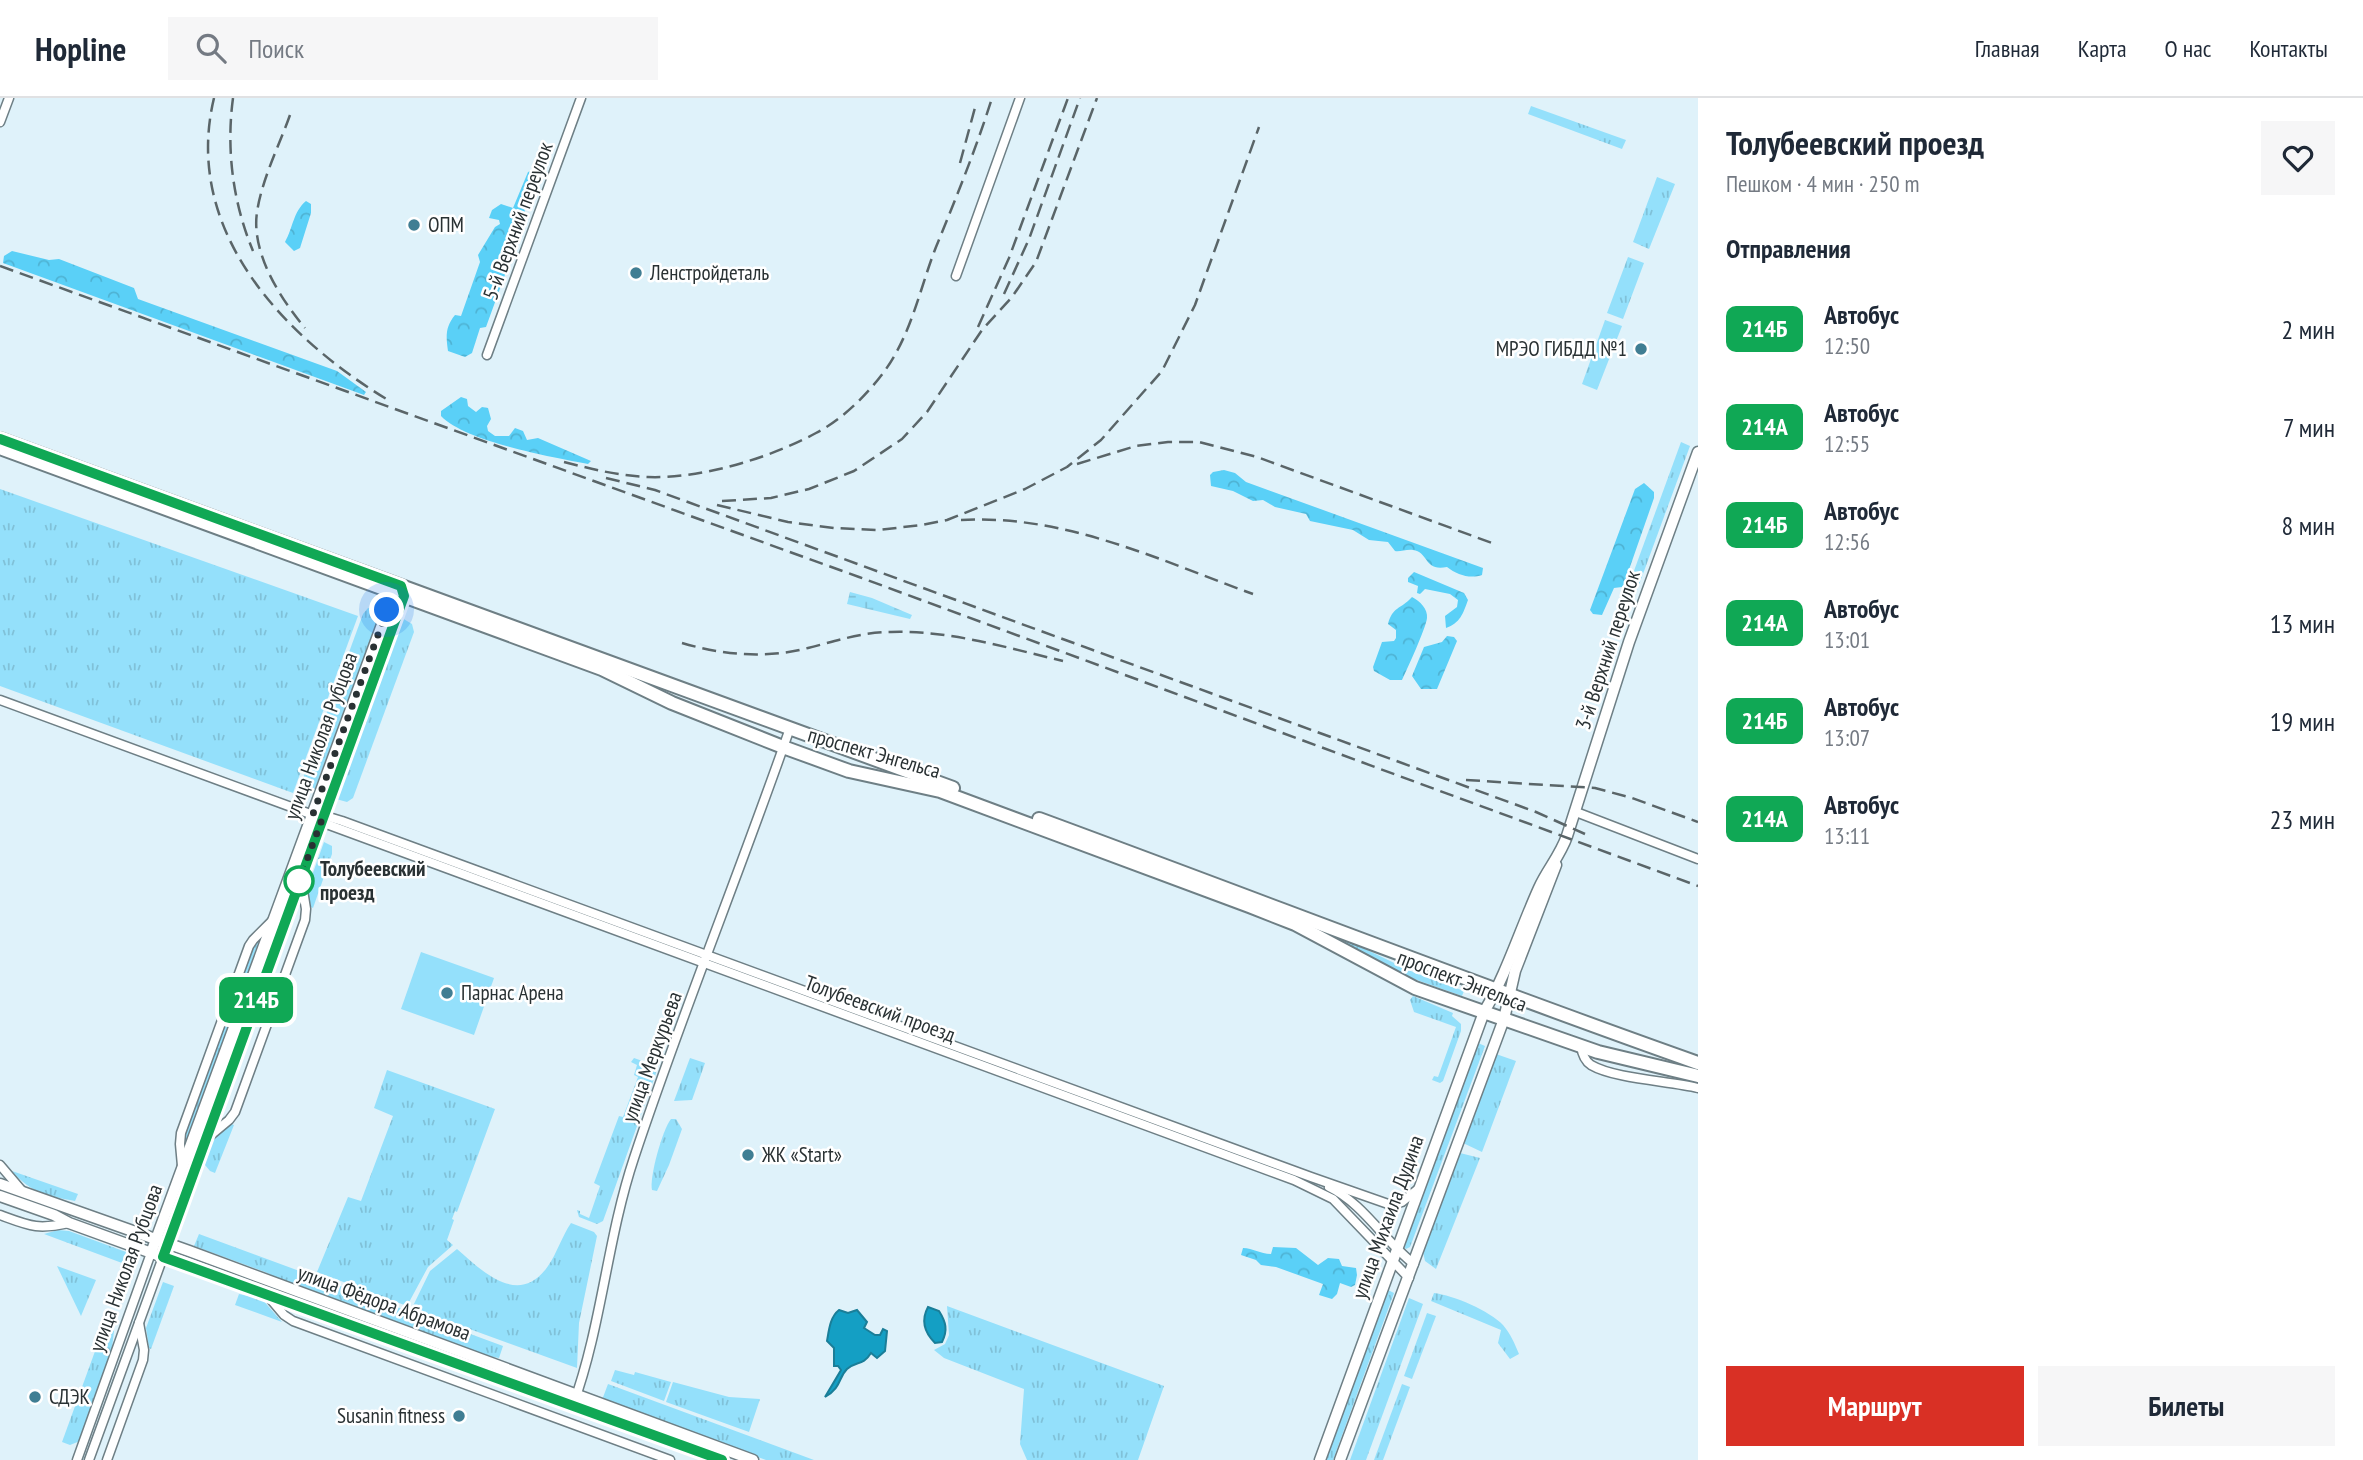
<!DOCTYPE html>
<html lang="ru">
<head>
<meta charset="utf-8">
<style>
	body { margin:0; font-family:"PT Sans Narrow",sans-serif; background:#f6f6f7; color:#1f2937; height:100vh; display:flex; flex-direction:column; font-size:26px; white-space:nowrap }
	* { box-sizing:border-box; margin:0 }
	p { font-size:23px; color:#747a83 }
	.icon { flex:none; width:38px; height:38px; fill:none; stroke:currentColor; stroke-width:2; stroke-linecap:round; stroke-linejoin:round }
	.map { position:relative; flex:1; overflow:hidden }
	.drawer { display:flex; flex-direction:column; background:#fff; width:665px }
	.drawer>* { flex:none }
	.badge { padding:0 14px; border-radius:10px; font-size:24px; line-height:46px }
	.you { position:absolute; width:35px; height:35px; margin:-18px; border:5px solid #fff; border-radius:50%; background:#1a73e8; box-shadow:0 0 0 10px #1a73e833 }
	.map>.badge { position:absolute; translate:-50% -50%; box-shadow:0 0 0 4px #fff }
	h2 { padding:0 28px; font-size:26px; line-height:63px }
	.round { display:grid; place-items:center; flex:none; width:74px; height:74px; border-radius:0px; background:#f6f6f7 }
	.summary { display:flex; align-items:center; justify-content:space-between; height:119px; padding:0 28px }
	h1 { font-size:33px; font-weight:600; line-height:52px }
	.button { display:flex; gap:14px; margin-top:auto; padding:14px 28px }
	.button a { flex:1; height:80px; border-radius:0px; background:#d93025; color:#fff; font-size:28px; font-weight:600; line-height:80px; text-align:center }
	.button a+a { background:#f6f6f7; color:#1f2937 }
	ul { padding:0; list-style:none }
	li { display:flex; align-items:center; gap:21px; height:98px; padding:0 28px }
	li div { flex:1 }
	li b { display:block; font-size:26px }
	li em { font-style:normal }
	li .badge { min-width:77px; font-weight:700; text-align:center }
	header { display:flex; align-items:center; gap:42px; box-sizing:border-box; height:98px; padding:0 35px; background:#fff; border-bottom:2px solid #e0e1e3 }
	header strong { font-size:33px }
	nav { display:flex; gap:38px; margin-inline-start:auto; font-size:24px }
	.search { width:490px; height:63px; background:#f6f6f7; display:flex; align-items:center; gap:18px; box-sizing:border-box; padding:0 24px; border-radius:0px; color:#747a83; font-size:26px }
	main { display:flex; flex:1; min-height:0 }
	.map>svg:first-child { display:block }
	.grass { fill:url(#grass-tufts) }
	.forest { fill:url(#forest-crowns) }
	.wetland { fill:url(#wetland-marsh) }
	.pitch { fill:#94e0fb }
	.water { fill:#149fc4; stroke:#1a7e98; stroke-width:2 }
	.lines { fill:none; stroke-linecap:round; stroke-linejoin:round }
	.minor-casing { stroke:#6e7f85; stroke-width:11 }
	.tertiary-casing { stroke:#6e7f85; stroke-width:13 }
	.primary-casing { stroke:#6e7f85; stroke-width:16 }
	.minor { stroke:#fff; stroke-width:8 }
	.tertiary { stroke:#fff; stroke-width:10 }
	.primary { stroke:#fff; stroke-width:12 }
	.rail { stroke:#5a6568; stroke-width:2.5; stroke-dasharray:14 7; stroke-linecap:butt }
	.line-casing { stroke:#fff; stroke-width:16 }
	.line { stroke:#10a855; stroke-width:10 }
	.walk { stroke:#293133; stroke-width:7; stroke-dasharray:0 12.6 }
	.poi-dot { fill:#407e93; stroke:#fff; stroke-width:2.5 }
	.stop-dot { fill:#fff; stroke:#10a855; stroke-width:3.5 }
	.labels { text-anchor:middle; stroke-width:5; stroke-linejoin:round; paint-order:stroke }
	.street-label { font-size:21px; fill:#293133; stroke:#fff }
	.poi-label { font-size:21px; fill:#293133; stroke:#fff; text-anchor:start }
	.stop-label { font-size:21px; font-weight:bold; fill:#293133; stroke:#fff; text-anchor:start }
</style>
</head>
<body>
<header>
<strong>Hopline</strong>
<div class="search"><svg class="icon" aria-label="search" viewBox="0 0 24 24"><circle cx="10" cy="10" r="6"/><path d="M15 15l6 6"/></svg>Поиск</div>
<nav><a>Главная</a><a>Карта</a><a>О нас</a><a>Контакты</a></nav>
</header>
<main>
<div class="map">
<svg width="1698" height="1362" viewBox="0 0 1698 1362">
	<defs>
		<pattern id="grass-tufts" width="24" height="20" patternUnits="userSpaceOnUse" patternTransform="scale(1.75)"><rect width="24" height="20" fill="#94e0fb"/><path d="M3 7l-1-3M5 7V3M7 7l1-3M15 17l-1-3M17 17v-4M19 17l1-3" fill="none" stroke="#80c1d8"/></pattern>
		<pattern id="forest-crowns" width="20" height="18" patternUnits="userSpaceOnUse" patternTransform="scale(1.75)"><rect width="20" height="18" fill="#5ad0f7"/><path d="M2 6a3 3 0 1 1 6 0M12 15a3 3 0 1 1 6 0" fill="none" stroke="#4eb3d4"/></pattern>
		<pattern id="wetland-marsh" width="20" height="14" patternUnits="userSpaceOnUse" patternTransform="scale(1.75)"><rect width="20" height="14" fill="#94e0fb"/><path d="M1 5h8M5 5V1M11 12h8M15 12V8" fill="none" stroke="#80c1d8"/></pattern>
	</defs>
	<rect width="100%" height="100%" fill="#dff2fa"/>
	<g class="grass">
		<polygon points="1531,8 1626,42 1622,51 1528,16"/>
		<polygon points="1657,79 1675,86 1649,151 1633,144"/>
		<polygon points="1628,159 1644,165 1623,221 1607,215"/>
		<polygon points="1605,222 1622,228 1597,292 1582,286"/>
		<polygon points="1681,344 1690,348 1636,495 1627,492"/>
		<polygon points="0,391 358,518 293,695 0,588"/>
		<polygon points="368,510 381,513 314,693 304,688 303,680 363,516"/>
		<polygon points="402,520 412,526 414,534 353,700 347,704 336,701"/>
		<polygon points="324,744 332,748 332,756 313,810 311,809 308,795 310,783"/>
		<polygon points="1334,836 1415,875 1464,893 1462,898 1414,881 1333,839"/>
		<polygon points="260,840 185,1048 184,1047 185,1034 254,847"/>
		<polygon points="1413,898 1453,915 1452,918 1461,926 1461,933 1443,983 1440,985 1432,982 1434,978 1438,979 1456,929 1414,914 1410,902"/>
		<polygon points="1478,945 1485,948 1410,1149 1406,1151 1403,1148"/>
		<polygon points="1496,956 1516,963 1482,1054 1463,1045"/>
		<polygon points="634,960 651,966 656,975 603,1123 597,1126 579,1119 577,1112 580,1113 580,1116 589,1120 600,1088 594,1085 619,1018 623,1019 638,979 634,977 637,967 631,964"/>
		<polygon points="690,960 705,965 692,1002 674,1003"/>
		<polygon points="387,972 495,1011 457,1114 455,1113 452,1121 454,1122 447,1142 453,1147 428,1169 407,1208 317,1174 348,1099 361,1103 393,1018 374,1010"/>
		<path d="M671,1021h5l6,10 -13,36 -12,26 -5,-1c-3,-11 10,-60 19,-71z"/>
		<path d="M231,1026l3,1 -19,48 -5,-2 -5,-6c2,-23 9,-27 26,-41z"/>
		<polygon points="1460,1055 1480,1060 1436,1171 1425,1163 1423,1154"/>
		<path d="M12,1073l66,23 -3,7c-28,-5 -44,-8 -63,-30z"/>
		<path d="M571,1125l23,9 3,4 -18,87 -2,45 -165,-60 18,-37 27,-22c25,22 62,59 91,17 9,-13 14,-30 23,-43z"/>
		<polygon points="58,1132 69,1133 126,1154 122,1165 44,1136"/>
		<polygon points="199,1136 503,1248 499,1260 481,1257 303,1192 265,1174 194,1148"/>
		<polygon points="57,1168 96,1182 81,1218"/>
		<polygon points="163,1184 174,1188 151,1251 149,1250 146,1230"/>
		<polygon points="1388,1192 1394,1195 1333,1362 1326,1362"/>
		<path d="M1434,1195c19,2 56,18 69,32 7,8 12,19 16,29l-9,5 -12,-16 3,-13 -70,-29z"/>
		<polygon points="239,1196 262,1201 282,1224 235,1207"/>
		<polygon points="1409,1200 1423,1206 1366,1362 1350,1362"/>
		<polygon points="947,1208 1164,1288 1138,1362 1027,1362 1020,1346 1024,1291 944,1260 934,1252 945,1246 949,1237"/>
		<polygon points="1427,1215 1436,1218 1412,1281 1404,1278"/>
		<polygon points="110,1231 114,1233 112,1250 80,1343 70,1347 62,1344 102,1234"/>
		<polygon points="615,1272 634,1277 635,1274 671,1284 664,1303 611,1283"/>
		<polygon points="673,1284 729,1299 760,1301 749,1334 666,1304"/>
		<polygon points="608,1286 814,1362 766,1362 602,1302"/>
		<polygon points="1402,1286 1410,1289 1383,1362 1374,1362"/>
	</g>
	<g class="forest">
		<path d="M534,72l7,1v4l-3,3 1,5 -3,3 -4,-2 -1,6 2,4 -3,3 -5,1 -2,4 3,15 -40,110 -6,1 -8,25 -7,4 -17,-6c-2,-14 -3,-24 7,-36l6,1 19,-54 -2,-7 17,-28 5,-3 -1,-4 -10,-2 3,-8 9,-6 12,4 15,-36z"/>
		<path d="M306,103l5,3v9l-11,35 -6,3 -9,-9c8,-14 8,-30 21,-41z"/>
		<polygon points="12,153 49,162 59,161 134,190 138,201 337,273 366,294 364,297 3,165 4,158"/>
		<path d="M461,299l6,2 1,7 8,6 6,-5 6,1 3,11 -4,7 1,5 7,5h14l6,-8 8,3 4,9 11,-2 53,23 -3,3c-36,-7 -122,-22 -147,-48v-5z"/>
		<path d="M1224,372l11,3 11,9 237,86 -1,7c-12,4 -25,0 -35,-8 -23,5 -18,-15 -34,-17 -6,-1 -13,2 -18,1l-7,-9 -19,-2 -16,-10 -43,-9 -4,-7 -31,-7 -12,-7 -10,1 -20,-10 -22,-5 -1,-11 3,-3z"/>
		<polygon points="1644,385 1654,394 1654,400 1624,486 1622,489 1614,490 1602,517 1593,516 1590,512 1635,391"/>
		<path d="M1414,474l50,21 4,7c-5,14 -8,23 -22,28l-1,-12 12,-9 1,-7 -8,-6 -25,-5 -5,5 -3,-1 1,-7 -10,-4v-4z"/>
		<path d="M1412,499c8,4 16,12 15,21 -1,10 -20,51 -25,62h-12l-16,-9 -1,-4 9,-25 12,-1 2,-3v-8l-8,-6c5,-18 12,-14 24,-27z"/>
		<polygon points="1447,538 1454,539 1457,543 1437,591 1421,591 1412,578 1424,549 1442,544"/>
		<path d="M1273,1149l23,1 22,17 10,-7 11,1 3,7 14,2 1,7 -2,10 -4,2 -11,-4 -3,11 -5,5 -13,-4 4,-11 -47,-17 -15,-2 -5,-5 -15,-5 2,-7c10,0 17,6 28,6z"/>
	</g>
	<polygon class="wetland" points="850,494 872,500 912,517 910,521 847,506"/>
	<polygon class="pitch" points="421,854 494,880 474,937 401,911"/>
	<g class="water">
		<path d="M928,1209l11,4c7,11 9,19 3,31l-7,1c-11,-11 -14,-23 -7,-36z"/>
		<path d="M839,1212l9,3 9,-3 10,12 -3,6 11,7h5l3,-6 4,2 -2,20 -8,7 -6,-5c-8,13 -15,8 -24,16 -9,9 -5,18 -22,28l16,-27 -3,-4h-4v-18l-7,-7c2,-11 3,-24 12,-31z"/>
	</g>
	<g class="lines">
		<defs>
			<g id="minor">
				<polyline points="0,24 9,0"/>
				<polyline points="956,178 1020,0"/>
				<polyline points="487,257 581,0"/>
				<polyline points="0,602 313,717 321,724 1294,1082 1333,1101 1409,1180"/>
				<polyline points="1576,714 1698,761"/>
				<polyline points="319,716 342,723 1311,1079 1391,1107 1402,1104 1418,1091"/>
				<path d="M1581,948c1,7 4,15 10,19 24,14 79,16 107,23"/>
				<polyline points="205,1042 229,1022 235,1014 305,822 306,811 301,780"/>
				<polyline points="0,1067 23,1094"/>
				<polyline points="182,1068 180,1046 181,1035 249,848 253,842 272,823"/>
				<path d="M1329,1089c35,17 55,54 85,77"/>
				<path d="M0,1117c30,11 37,15 69,8"/>
				<polyline points="267,1197 284,1217 293,1223 670,1362"/>
				<path d="M573,1307c29,-80 34,-166 61,-247 48,-145 106,-286 156,-430"/>
				<polyline points="77,1362 151,1155"/>
				<polyline points="89,1362 163,1159"/>
				<polyline points="107,1362 143,1262 144,1252 139,1225"/>
			</g>
			<g id="tertiary">
				<polyline points="0,1086 189,1153 753,1362"/>
				<polyline points="0,1098 54,1117 69,1125 722,1362"/>
				<polyline points="151,1155 394,494 401,488 404,498 163,1159"/>
				<path d="M1320,1362l164,-448c23,-39 36,-82 55,-124 8,-18 21,-32 28,-52l62,-194 69,-190"/>
				<polyline points="1340,1362 1504,921 1515,873 1556,767"/>
			</g>
			<g id="primary">
				<polyline points="0,341 953,690"/>
				<polyline points="0,350 602,571 672,605 783,649 849,673 940,693 1249,808 1295,826 1415,890 1598,954 1698,978"/>
				<path d="M1039,721c220,81 438,166 659,244"/>
			</g>
		</defs>
		<use href="#minor" class="minor-casing"/>
		<use href="#tertiary" class="tertiary-casing"/>
		<use href="#primary" class="primary-casing"/>
		<use href="#minor" class="minor"/>
		<use href="#tertiary" class="tertiary"/>
		<use href="#primary" class="primary"/>
		<g class="rail">
			<path d="M214,0c-32,133 70,239 174,302"/>
			<path d="M233,0c-7,52 0,105 20,153"/>
			<path d="M290,17c-11,31 -28,64 -33,97 -6,41 23,86 48,116"/>
			<polyline points="960,65 976,6"/>
			<polyline points="0,168 859,479 1698,788"/>
			<polyline points="1004,196 1029,141 1080,0"/>
			<polyline points="978,229 1009,160 1068,0"/>
			<path d="M564,364c28,7 55,14 84,15 53,2 122,-19 168,-44 27,-14 52,-39 70,-64 26,-37 34,-81 50,-122 20,-49 40,-98 56,-149"/>
			<polyline points="1077,366 1136,348 1168,344 1199,344 1257,359 1492,445"/>
			<polyline points="606,380 655,392 1536,714 1585,736"/>
			<polyline points="722,403 771,400 809,391 854,373 902,341 927,314 982,232 1012,199 1036,164 1097,0"/>
			<polyline points="717,407 788,424 834,430 878,432 922,427 947,422 1025,391 1067,369 1101,342 1162,273 1195,207 1259,29"/>
			<path d="M961,422c103,-6 198,40 292,74"/>
			<path d="M682,545c41,12 84,16 126,5 28,-7 54,-16 83,-16 58,-2 117,16 172,29"/>
			<polyline points="1466,682 1595,690 1632,700 1698,724"/>
		</g>
	</g>
	<g class="lines">
		<defs>
			<polyline id="line" points="0,341 401,488 404,498 163,1159 722,1362"/>
		</defs>
		<use href="#line" class="line-casing"/>
		<use href="#line" class="line"/>
		<polyline class="walk" points="299,783 321,724 313,716 387,512"/>
	</g>
	<g class="poi-dot">
		<circle cx="414" cy="127" r="7"/>
		<circle cx="636" cy="175" r="7"/>
		<circle cx="1641" cy="251" r="7"/>
		<circle cx="447" cy="895" r="7"/>
		<circle cx="748" cy="1057" r="7"/>
		<circle cx="35" cy="1299" r="7"/>
		<circle cx="459" cy="1318" r="7"/>
	</g>
	<circle class="stop-dot" cx="299" cy="783" r="14"/>
	<g class="labels">
		<g class="street-label">
			<text transform="translate(518 123) rotate(-70)" y="7">5-й Верхний переулок</text>
			<text transform="translate(1608 552) rotate(-72)" y="7">3-й Верхний переулок</text>
			<text transform="translate(321 638) rotate(-70)" y="7">улица Николая Рубцова</text>
			<text transform="translate(874 655) rotate(16)" y="7">проспект Энгельса</text>
			<text transform="translate(1462 883) rotate(21)" y="7">проспект Энгельса</text>
			<text transform="translate(880 911) rotate(20)" y="7">Толубеевский проезд</text>
			<text transform="translate(652 959) rotate(-70)" y="7">улица Меркурьева</text>
			<text transform="translate(1388 1119) rotate(-70)" y="7">улица Михаила Дудина</text>
			<text transform="translate(126 1170) rotate(-70)" y="7">улица Николая Рубцова</text>
			<text transform="translate(384 1205) rotate(20)" y="7">улица Фёдора Абрамова</text>
		</g>
		<g class="poi-label">
			<text x="428" y="134">ОПМ</text>
			<text x="650" y="182">Ленстройдеталь</text>
			<text x="1627" y="258" text-anchor="end">МРЭО ГИБДД №1</text>
			<text x="461" y="902">Парнас Арена</text>
			<text x="762" y="1064">ЖК «Start»</text>
			<text x="49" y="1306">СДЭК</text>
			<text x="445" y="1325" text-anchor="end">Susanin fitness</text>
		</g>
		<g class="stop-label">
			<text x="320" y="778">Толубеевский<tspan x="320" dy="24">проезд</tspan></text>
		</g>
	</g>
</svg>
<div class="you" style="left:387px;top:512px"></div>
<b class="badge" style="left:256px;top:902px;background:#10a855;color:#fff">214Б</b>
</div>
<section class="drawer">
<div class="summary"><div><h1>Толубеевский проезд</h1><p>Пешком · 4 мин · 250 m</p></div><a class="round"><svg class="icon" aria-label="heart" viewBox="0 0 24 24"><path d="M12 20l-8-8c-3-5 5-10 8-4 3-6 11-1 8 4z"/></svg></a></div>
<h2>Отправления</h2>
<ul>
<li><span class="badge" style="background:#10a855;color:#fff">214Б</span><div><b>Автобус</b><p>12:50</p></div><em>2 мин</em></li>
<li><span class="badge" style="background:#10a855;color:#fff">214А</span><div><b>Автобус</b><p>12:55</p></div><em>7 мин</em></li>
<li><span class="badge" style="background:#10a855;color:#fff">214Б</span><div><b>Автобус</b><p>12:56</p></div><em>8 мин</em></li>
<li><span class="badge" style="background:#10a855;color:#fff">214А</span><div><b>Автобус</b><p>13:01</p></div><em>13 мин</em></li>
<li><span class="badge" style="background:#10a855;color:#fff">214Б</span><div><b>Автобус</b><p>13:07</p></div><em>19 мин</em></li>
<li><span class="badge" style="background:#10a855;color:#fff">214А</span><div><b>Автобус</b><p>13:11</p></div><em>23 мин</em></li>
</ul>
<div class="button"><a>Маршрут</a><a>Билеты</a></div>
</section>
</main>
</body>
</html>
